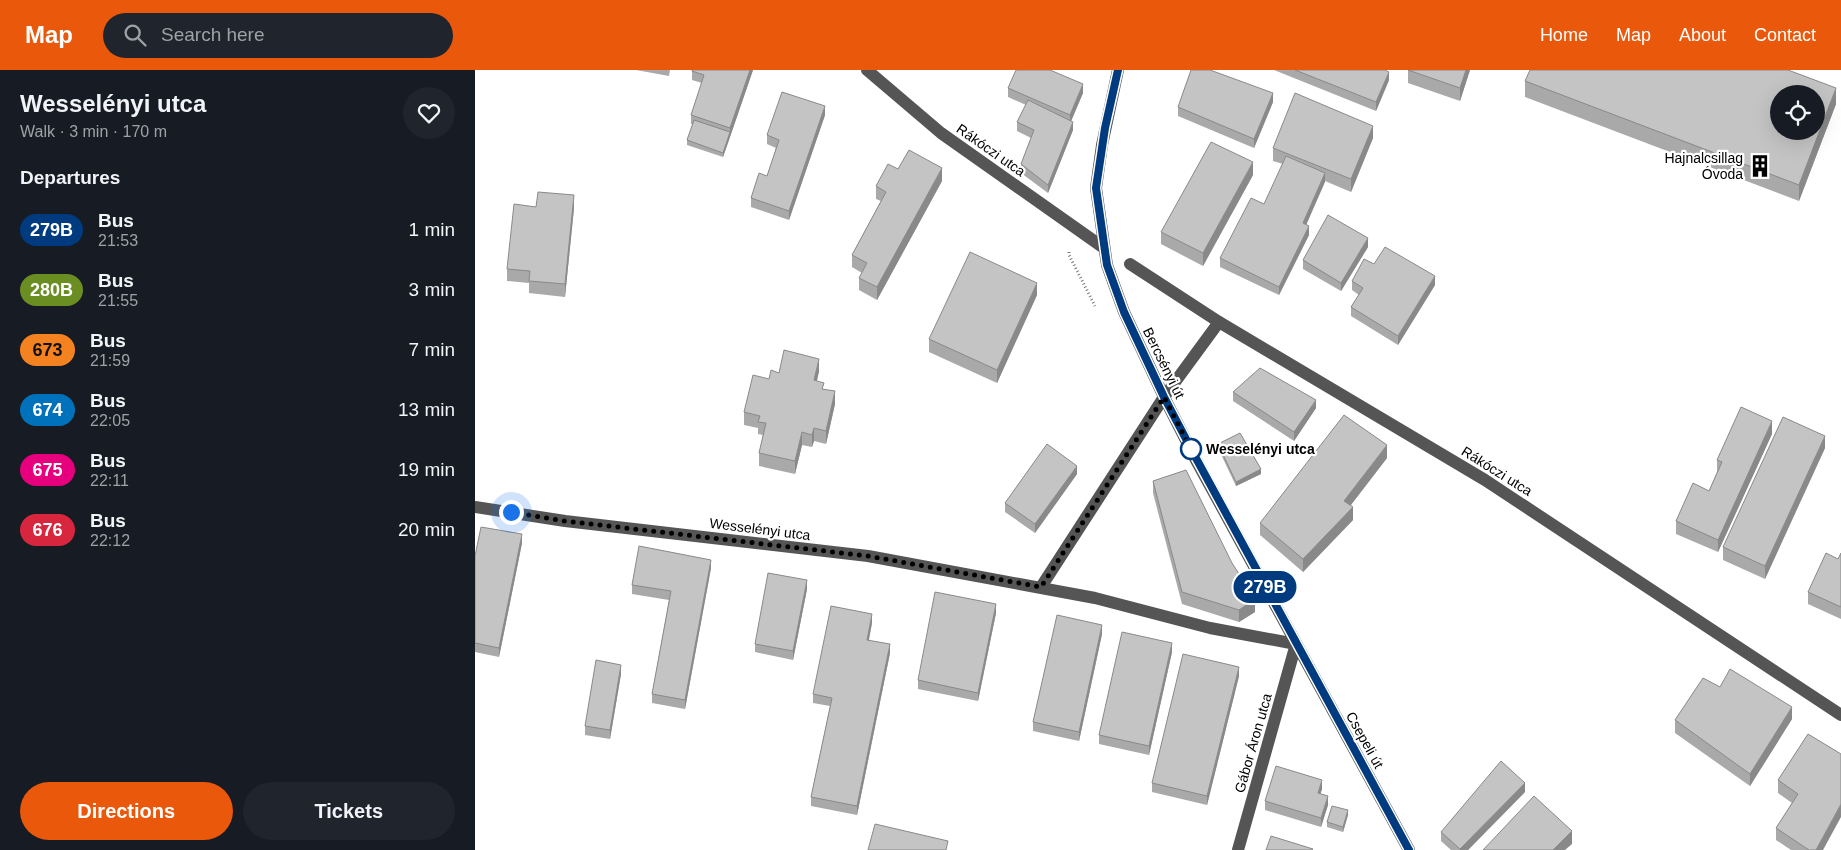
<!DOCTYPE html>
<html lang="en">
<head>
<meta charset="utf-8">
<style>
	body { margin:0; font-family:Helvetica,sans-serif; background:#20242c; color:#f1f3f6; height:100vh; display:flex; flex-direction:column; font-size:19px; white-space:nowrap }
	* { box-sizing:border-box; margin:0 }
	p { font-size:16px; color:#9ea1a6 }
	.icon { flex:none; width:28px; height:28px; fill:none; stroke:currentColor; stroke-width:2; stroke-linecap:round; stroke-linejoin:round }
	.map { position:relative; flex:1; overflow:hidden }
	.drawer { display:flex; flex-direction:column; background:#171b24; width:475px }
	.drawer>* { flex:none }
	.badge { padding:0 10px; border-radius:16px; font-size:18px; line-height:32px }
	.fabs { position:absolute; left:1295px; top:15px; display:grid; gap:10px }
	.fabs a { display:grid; place-items:center; width:55px; height:55px; border-radius:50%; background:#171b24; box-shadow:0 5px 20px #0002; font-size:25px }
	.you { position:absolute; width:25px; height:25px; margin:-12px; border:4px solid #fff; border-radius:50%; background:#1a73e8; box-shadow:0 0 0 8px #1a73e833 }
	.map>.badge { position:absolute; translate:-50% -50%; box-shadow:0 0 0 2px #fff }
	h2 { padding:0 20px; font-size:19px; line-height:45px }
	.round { display:grid; place-items:center; flex:none; width:52px; height:52px; border-radius:26px; background:#20242c }
	.headline { display:flex; align-items:center; justify-content:space-between; height:85px; padding:0 20px }
	h1 { font-size:24px; font-weight:700; line-height:38px }
	.primary-button { display:flex; gap:10px; margin-top:auto; padding:10px 20px }
	.primary-button a { flex:1; height:58px; border-radius:30px; background:#ea580c; color:#fff; font-size:20px; font-weight:700; line-height:58px; text-align:center }
	.primary-button a+a { background:#20242c; color:#f1f3f6 }
	ul { padding:0; list-style:none }
	li { display:flex; align-items:center; gap:15px; height:60px; padding:0 20px }
	li div { flex:1 }
	li b { display:block; font-size:19px }
	li em { font-style:normal }
	li .badge { min-width:55px; font-weight:700; text-align:center }
	header { display:flex; align-items:center; gap:30px; box-sizing:border-box; height:70px; padding:0 25px; background:#ea580c; color:#fff }
	header strong { font-size:24px }
	nav { display:flex; gap:28px; margin-inline-start:auto; font-size:18px }
	.search { width:350px; height:45px; background:#20242c; display:flex; align-items:center; gap:12px; box-sizing:border-box; padding:0 18px; border-radius:28px; color:#9ea1a6; font-size:19px }
	main { display:flex; flex:1; min-height:0 }
	.map>svg:first-child { display:block }
	.lines { fill:none; stroke-linecap:round; stroke-linejoin:round }
	.path { stroke:#777; stroke-width:3; stroke-dasharray:1 2.5; stroke-linecap:butt }
	.minor { stroke:#555; stroke-width:12 }
	.wall { fill:#a9a9a9 }
	.shaded-wall { fill:#898989 }
	.building { fill:#c4c4c4; stroke:#898989; fill-rule:evenodd }
	.line-casing { stroke:#fff; stroke-width:11 }
	.line { stroke:#003b80; stroke-width:8 }
	.walk { stroke:#000; stroke-width:5; stroke-dasharray:0 9 }
	.stop-dot { fill:#fff; stroke:#003b80; stroke-width:2.5 }
	.labels { text-anchor:middle; stroke-width:4.5; stroke-linejoin:round; paint-order:stroke }
	.street-label { font-size:14px; fill:#000; stroke:#fff }
	.poi-label { font-size:14px; fill:#000; stroke:#fff; text-anchor:end }
	.stop-label { font-size:14px; font-weight:bold; fill:#000; stroke:#fff; text-anchor:start }
</style>
</head>
<body>
<header>
<strong>Map</strong>
<div class="search"><svg class="icon" aria-label="search" viewBox="0 0 24 24"><circle cx="10" cy="10" r="6"/><path d="M15 15l6 6"/></svg>Search here</div>
<nav><a>Home</a><a>Map</a><a>About</a><a>Contact</a></nav>
</header>
<main>
<section class="drawer">
<div class="headline"><div><h1>Wesselényi utca</h1><p>Walk · 3 min · 170 m</p></div><a class="round"><svg class="icon" aria-label="heart" viewBox="0 0 24 24"><path d="M12 20l-8-8c-3-5 5-10 8-4 3-6 11-1 8 4z"/></svg></a></div>
<h2>Departures</h2>
<ul>
<li><span class="badge" style="background:#003b80;color:#fff">279B</span><div><b>Bus</b><p>21:53</p></div><em>1 min</em></li>
<li><span class="badge" style="background:#6b8e23;color:#fff">280B</span><div><b>Bus</b><p>21:55</p></div><em>3 min</em></li>
<li><span class="badge" style="background:#f58220;color:#111">673</span><div><b>Bus</b><p>21:59</p></div><em>7 min</em></li>
<li><span class="badge" style="background:#0072bc;color:#fff">674</span><div><b>Bus</b><p>22:05</p></div><em>13 min</em></li>
<li><span class="badge" style="background:#e6007e;color:#fff">675</span><div><b>Bus</b><p>22:11</p></div><em>19 min</em></li>
<li><span class="badge" style="background:#d7263d;color:#fff">676</span><div><b>Bus</b><p>22:12</p></div><em>20 min</em></li>
</ul>
<div class="primary-button"><a>Directions</a><a>Tickets</a></div>
</section>
<div class="map">
<svg width="1366" height="780" viewBox="0 0 1366 780">
	<rect width="100%" height="100%" fill="#fff"/>
	<g class="lines">
		<polyline class="path" points="594,182 594,185 620,236"/>
		<g class="minor">
			<polyline points="392,0 466,63 629,178"/>
			<polyline points="643,0 627,75 621,118 632,195 649,242 689,327 721,390 934,780"/>
			<polyline points="655,194 744,252 1010,410 1366,645"/>
			<polyline points="0,437 90,451 393,486 620,528 735,558 821,574"/>
			<polyline points="566,517 689,327 744,252"/>
			<polyline points="763,780 821,574"/>
		</g>
	</g>
	<g class="wall">
		<polygon points="161,0 195,0 194,6"/>
		<polygon points="278,0 248,87 212,75 212,70 218,54 216,54 216,45 227,13 217,10 217,1"/>
		<polygon points="799,0 910,0 914,10 901,41"/>
		<polygon points="933,0 995,0 985,31 933,13"/>
		<polygon points="1050,11 1361,34 1324,131 1050,27"/>
		<polygon points="533,18 608,23 596,50 598,60 573,123 546,103 546,94 556,68 542,61 542,52 551,35 533,27"/>
		<polygon points="798,32 779,78 703,46 703,37"/>
		<polygon points="350,45 314,150 276,137 276,128 292,106 301,78 292,74 292,65"/>
		<polygon points="898,68 876,122 850,111 831,155 834,165 804,225 745,197 745,188 789,134 808,94 798,91 798,78"/>
		<polygon points="423,99 467,111 402,230 384,220 384,208 387,203 377,197 377,185 406,131 401,129 401,116"/>
		<polygon points="778,105 728,196 686,174 686,162"/>
		<polygon points="61,137 99,138 90,227 54,223 54,213 32,211 32,199"/>
		<polygon points="893,177 866,221 828,199 828,190"/>
		<polygon points="899,194 960,215 923,275 876,246 876,237 884,225 877,220 877,211"/>
		<polygon points="562,225 522,313 454,282 454,269"/>
		<polygon points="344,301 342,311 360,334 351,374 339,371 337,377 327,375 320,404 284,396 284,383 288,365 283,364 283,358 269,355 269,342 294,309 304,303"/>
		<polygon points="758,322 841,338 819,371 758,331"/>
		<polygon points="1297,364 1243,482 1201,464 1201,451 1234,421 1242,402 1242,390"/>
		<polygon points="743,374 786,404 761,416 743,378"/>
		<polygon points="1350,378 1290,509 1248,490 1248,477"/>
		<polygon points="912,388 875,436 878,450 828,502 785,465 785,453"/>
		<polygon points="602,404 560,463 530,442 530,433"/>
		<polygon points="678,411 780,542 764,552 707,534 678,423"/>
		<polygon points="47,473 24,587 0,582 0,486"/>
		<polygon points="1366,483 1366,549 1333,534 1333,522 1363,489"/>
		<polygon points="236,498 210,639 177,633 177,624 194,530 157,524 157,515"/>
		<polygon points="332,519 318,590 280,582 280,574"/>
		<polygon points="521,543 503,631 443,619 443,610"/>
		<polygon points="397,553 394,570 415,583 382,745 336,736 336,727 355,636 338,633 338,624"/>
		<polygon points="627,564 604,671 558,661 558,652"/>
		<polygon points="697,582 674,685 624,674 624,665"/>
		<polygon points="146,604 135,669 110,665 110,656"/>
		<polygon points="764,606 732,735 677,722 677,713"/>
		<polygon points="1245,617 1317,649 1275,716 1200,663 1200,650"/>
		<polygon points="1333,664 1348,780 1316,780 1301,770 1301,758 1317,733 1303,723 1303,710"/>
		<polygon points="847,719 845,724 853,735 846,757 790,740 790,731"/>
		<polygon points="1050,722 993,780 976,780 966,771 966,762"/>
		<polygon points="873,745 868,762 852,757 852,752"/>
	</g>
	<g class="shaded-wall">
		<polygon points="275,0 278,0 255,67 255,58"/>
		<polygon points="991,0 995,0 985,31 985,18"/>
		<polygon points="914,2 914,10 901,41 901,32"/>
		<polygon points="608,14 608,23 595,54 595,45"/>
		<polygon points="1361,18 1361,34 1324,131 1324,115"/>
		<polygon points="798,23 798,32 779,78 779,69"/>
		<polygon points="350,36 350,45 314,150 314,141"/>
		<polygon points="598,52 598,60 573,123 573,115"/>
		<polygon points="898,56 898,68 876,122 876,109"/>
		<polygon points="255,62 255,67 248,87 248,83"/>
		<polygon points="778,92 778,105 728,196 728,183"/>
		<polygon points="467,98 467,111 402,230 402,217"/>
		<polygon points="850,103 850,112 828,162 828,153"/>
		<polygon points="99,125 99,138 90,227 90,214"/>
		<polygon points="834,156 834,165 804,225 804,217"/>
		<polygon points="893,168 893,177 866,221 866,213"/>
		<polygon points="960,206 960,215 923,275 923,266"/>
		<polygon points="562,213 562,225 522,313 522,300"/>
		<polygon points="344,289 344,301 339,323 339,310"/>
		<polygon points="360,321 360,334 351,374 351,361"/>
		<polygon points="841,330 841,338 819,371 819,362"/>
		<polygon points="1297,351 1297,364 1243,482 1243,470"/>
		<polygon points="339,358 339,371 337,377 337,365"/>
		<polygon points="327,362 327,375 320,404 320,391"/>
		<polygon points="1350,366 1350,378 1290,509 1290,496"/>
		<polygon points="912,375 912,388 869,444 869,431"/>
		<polygon points="602,396 602,404 560,463 560,454"/>
		<polygon points="786,399 786,404 761,416 761,412"/>
		<polygon points="878,437 878,450 828,502 828,489"/>
		<polygon points="47,464 47,473 24,587 24,578"/>
		<polygon points="236,490 236,498 210,639 210,630"/>
		<polygon points="332,510 332,519 318,590 318,581"/>
		<polygon points="780,529 780,542 764,552 764,540"/>
		<polygon points="521,534 521,543 503,631 503,623"/>
		<polygon points="397,544 397,553 392,578 392,570"/>
		<polygon points="627,555 627,564 604,671 604,662"/>
		<polygon points="697,573 697,582 674,685 674,676"/>
		<polygon points="415,574 415,583 382,745 382,736"/>
		<polygon points="146,595 146,604 135,669 135,660"/>
		<polygon points="764,597 764,606 732,735 732,726"/>
		<polygon points="1317,637 1317,649 1275,716 1275,704"/>
		<polygon points="847,710 847,719 843,732 843,723"/>
		<polygon points="1050,713 1050,722 993,780 985,780 985,779"/>
		<polygon points="853,726 853,735 846,757 846,748"/>
		<polygon points="1366,734 1366,747 1348,780 1341,780"/>
		<polygon points="873,740 873,745 868,762 868,757"/>
		<polygon points="1097,761 1097,774 1090,780 1078,780"/>
	</g>
	<g class="building">
		<polygon points="217,0 275,0 255,58 216,45 229,5 217,1"/>
		<polygon points="541,0 575,0 608,14 595,45 533,18"/>
		<polygon points="716,0 735,0 798,23 779,69 703,37"/>
		<polygon points="820,0 910,0 914,2 901,32"/>
		<polygon points="933,0 991,0 985,18"/>
		<path d="M1055,0h258l48,18 -37,97 -274,-104zM1304,24h37v37h-37z"/>
		<polygon points="307,22 350,36 314,141 276,128 284,103 292,106 304,70 292,65"/>
		<polygon points="820,23 898,56 876,109 798,78"/>
		<polygon points="553,30 598,52 573,115 546,94 559,60 542,52"/>
		<polygon points="219,50 255,62 248,83 212,70"/>
		<polygon points="736,72 778,92 728,183 686,162"/>
		<polygon points="434,80 467,98 402,217 384,208 392,193 377,185 411,122 401,116 413,94 423,99"/>
		<polygon points="811,86 850,103 828,153 834,156 804,217 745,188 776,128 789,134"/>
		<polygon points="63,122 99,125 90,214 54,211 55,201 32,199 39,134 61,137"/>
		<polygon points="853,145 893,168 866,213 828,190"/>
		<polygon points="910,177 960,206 923,266 876,237 888,218 877,211 889,189 899,194"/>
		<polygon points="495,182 562,213 522,300 454,269"/>
		<polygon points="309,280 344,289 339,310 349,313 347,319 360,321 351,361 339,358 337,365 327,362 320,391 284,383 291,353 283,352 285,346 269,342 278,305 294,309 296,300 304,303"/>
		<polygon points="785,298 841,330 819,362 758,322"/>
		<polygon points="1266,337 1297,351 1243,470 1201,451 1218,413 1234,421 1247,392 1242,390"/>
		<polygon points="869,345 912,375 869,431 878,437 828,489 785,453"/>
		<polygon points="1308,347 1350,366 1290,496 1248,477"/>
		<polygon points="765,363 786,399 761,412 743,374"/>
		<polygon points="572,374 602,396 560,454 530,433"/>
		<polygon points="711,400 757,493 780,529 764,540 707,522 678,411"/>
		<polygon points="6,457 47,464 24,578 0,573 0,486"/>
		<polygon points="164,476 236,490 210,630 177,624 196,521 157,515"/>
		<polygon points="1351,483 1363,489 1366,483 1366,537 1333,522"/>
		<polygon points="293,503 332,510 318,581 280,574"/>
		<polygon points="460,522 521,534 503,623 443,610"/>
		<polygon points="356,536 397,544 392,570 415,574 382,736 336,727 357,628 338,624"/>
		<polygon points="582,545 627,555 604,662 558,652"/>
		<polygon points="647,562 697,573 674,676 624,665"/>
		<polygon points="708,584 764,597 732,726 677,713"/>
		<polygon points="121,590 146,595 135,660 110,656"/>
		<polygon points="1255,599 1317,637 1275,704 1200,650 1228,608 1245,617"/>
		<polygon points="1333,664 1366,684 1366,734 1341,780 1334,780 1301,758 1323,724 1303,710"/>
		<polygon points="1026,691 1050,713 985,779 966,762"/>
		<polygon points="801,696 847,710 843,723 853,726 846,748 790,731"/>
		<polygon points="1059,726 1097,761 1078,780 1008,780"/>
		<polygon points="857,736 873,740 868,757 852,752"/>
		<polygon points="400,754 473,771 471,780 393,780"/>
		<polygon points="796,766 838,779 837,780 791,780"/>
	</g>
	<g class="lines">
		<defs>
			<polyline id="line" points="643,0 630,58 621,118 632,195 649,242 689,327 722,390 934,780"/>
		</defs>
		<use href="#line" class="line-casing"/>
		<use href="#line" class="line"/>
		<polyline class="walk" points="36,442 90,451 393,486 566,517 689,327 716,379"/>
	</g>
	<defs>
		<symbol id="building-bare" viewBox="-9 -9 18 18"><path d="M-4-6H4V6H1V3H-1V6H-4ZM-2.5-4.3h1.7v1.8h-1.7ZM.8-4.3h1.7v1.8H.8ZM-2.5-1h1.7V.8h-1.7ZM.8-1h1.7V.8H.8Z" fill="#000" stroke="#fff" stroke-width="2.5" paint-order="stroke"/></symbol>
	</defs>
	<g fill-rule="evenodd">
		<use href="#building-bare" x="1269" y="80" width="32" height="32"/>
	</g>
	<circle class="stop-dot" cx="716" cy="379" r="10"/>
	<g class="labels">
		<g class="street-label">
			<text transform="translate(516 80) rotate(35)" y="5">Rákóczi utca</text>
			<text transform="translate(689 293) rotate(64)" y="5">Bercsényi út</text>
			<text transform="translate(1022 401) rotate(32)" y="5">Rákóczi utca</text>
			<text transform="translate(285 459) rotate(7)" y="5">Wesselényi utca</text>
			<text transform="translate(890 670) rotate(61)" y="5">Csepeli út</text>
			<text transform="translate(778 673) rotate(-74)" y="5">Gábor Áron utca</text>
		</g>
		<g class="poi-label">
			<text x="1268" y="93">Hajnalcsillag<tspan x="1268" dy="16">Óvoda</tspan></text>
		</g>
		<g class="stop-label">
			<text x="731" y="384">Wesselényi utca</text>
		</g>
	</g>
</svg>
<div class="fabs">
<a><svg class="icon" aria-label="locate" viewBox="0 0 24 24"><circle cx="12" cy="12" r="6"/><path d="M12 2v4M12 18v4M2 12h4M18 12h4"/></svg></a>
</div>
<div class="you" style="left:36px;top:442px"></div>
<b class="badge" style="left:790px;top:517px;background:#003b80;color:#fff">279B</b>
</div>
</main>
</body>
</html>
